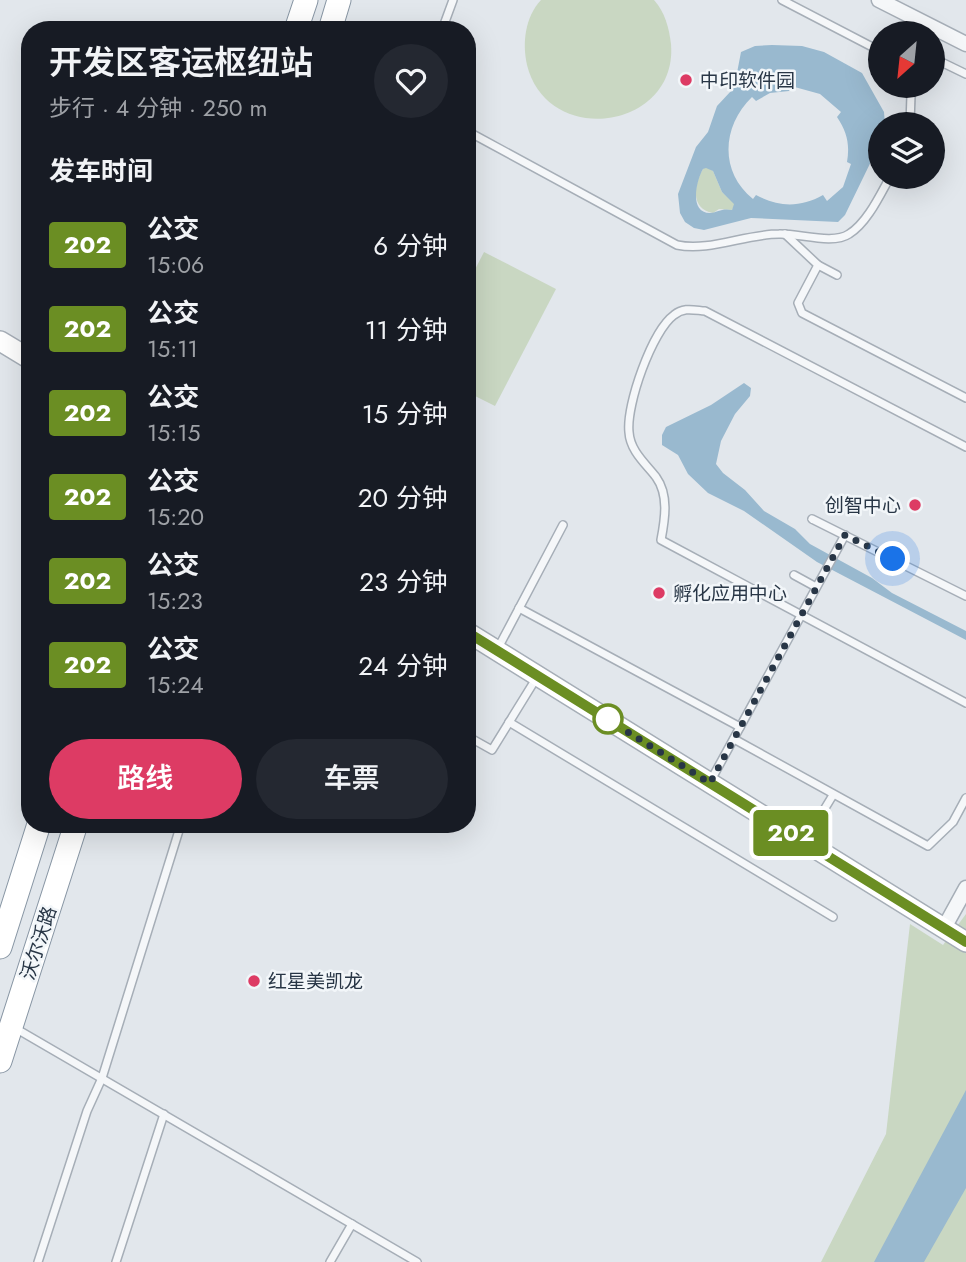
<!DOCTYPE html>
<html lang="zh">
<head>
<meta charset="utf-8">
<style>
	body { margin:0; font-family:Jost,"Noto Sans SC",sans-serif; background:#242831; color:#f1f3f6; height:100vh; display:flex; flex-direction:column; font-size:26px; white-space:nowrap }
	* { box-sizing:border-box; margin:0 }
	p { font-size:23px; color:#9ea1a6 }
	.icon { flex:none; width:38px; height:38px; fill:none; stroke:currentColor; stroke-width:2; stroke-linecap:round; stroke-linejoin:round }
	.map { position:relative; flex:1; overflow:hidden }
	.side { position:absolute; left:21px; top:21px; width:455px; height:812px; display:flex; flex-direction:column; background:#171b24; border-radius:28px; box-shadow:0 7px 28px #0002 }
	.side>* { flex:none }
	.badge { padding:0 14px; border-radius:5px; font-size:24px; line-height:46px }
	.needle { width:46px; rotate:207deg }
	.fabs { position:absolute; left:868px; top:21px; display:grid; gap:14px }
	.fabs a { display:grid; place-items:center; width:77px; height:77px; border-radius:50%; background:#171b24; box-shadow:0 7px 28px #0002; font-size:35px }
	.you { position:absolute; width:35px; height:35px; margin:-18px; border:5px solid #fff; border-radius:50%; background:#1a73e8; box-shadow:0 0 0 10px #1a73e833 }
	.map>.badge { position:absolute; translate:-50% -50%; box-shadow:0 0 0 4px #fff }
	h2 { padding:0 28px; font-size:26px; line-height:63px }
	.round { display:grid; place-items:center; flex:none; width:74px; height:74px; border-radius:37px; background:#242831 }
	.head { display:flex; align-items:center; justify-content:space-between; height:119px; padding:0 28px }
	h1 { font-size:33px; font-weight:600; line-height:52px }
	.primary-button { display:flex; gap:14px; margin-top:auto; padding:14px 28px }
	.primary-button a { flex:1; height:80px; border-radius:42px; background:#dd3b64; color:#fff; font-size:28px; font-weight:600; line-height:80px; text-align:center }
	.primary-button a+a { background:#242831; color:#f1f3f6 }
	ul { padding:0; list-style:none }
	li { display:flex; align-items:center; gap:21px; height:84px; padding:0 28px }
	li div { flex:1 }
	li b { display:block; font-size:26px }
	li em { font-style:normal }
	li .badge { min-width:77px; font-weight:700; text-align:center }
	.map>svg:first-child { display:block }
	.green { fill:#c9d7c2 }
	.water { fill:#99b9cf; fill-rule:evenodd }
	.lines { fill:none; stroke-linecap:round; stroke-linejoin:round }
	.service-casing { stroke:#a6aeb7; stroke-width:10 }
	.minor-casing { stroke:#a6aeb7; stroke-width:17 }
	.secondary-casing { stroke:#a6aeb7; stroke-width:22 }
	.trunk-casing { stroke:#8896a4; stroke-width:25 }
	.service { stroke:#f5f7f9; stroke-width:7 }
	.minor { stroke:#f5f7f9; stroke-width:14 }
	.secondary { stroke:#fff; stroke-width:19 }
	.trunk { stroke:#fff; stroke-width:23 }
	.line-casing { stroke:#fff; stroke-width:16 }
	.line { stroke:#6b8e23; stroke-width:10 }
	.walk { stroke:#283646; stroke-width:7; stroke-dasharray:0 12.6 }
	.poi-dot { fill:#dd3b64; stroke:#f2f6f9; stroke-width:2.5 }
	.stop-dot { fill:#fff; stroke:#6b8e23; stroke-width:3.5 }
	.labels { text-anchor:middle; stroke-width:5; stroke-linejoin:round; paint-order:stroke }
	.poi-label { font-size:19px; fill:#283646; stroke:#f2f6f9; text-anchor:start }
	.street-label { font-size:19px; fill:#283646; stroke:#f2f6f9 }
</style>
</head>
<body>
<div class="map">
<svg width="966" height="1262" viewBox="0 0 966 1262">
	<rect width="100%" height="100%" fill="#e2e7ec"/>
	<g class="green">
		<path d="M541,0h113c11,12 15,28 17,44 7,85 -123,105 -144,21 -5,-22 -2,-48 14,-65z"/>
		<path d="M706,167l7,4 9,21 13,12 -3,6 -13,-1 -6,4c-23,-4 -19,-29 -10,-44z"/>
		<polygon points="484,252 556,289 495,406 467,392 467,285"/>
		<polygon points="966,914 966,1262 821,1262 886,1134 910,924 943,945"/>
	</g>
	<g class="water">
		<path d="M772,45l30,1 22,6 38,21 22,39 1,12h-5v19l-35,72 -7,7 -87,-4 -47,12 -10,-2 -9,-6 -5,-9 -2,-19 18,-47 12,-15 9,-26 14,-15 5,-13 5,-26 14,-6zM791,86l29,8 21,18 -4,5c10,15 13,27 10,45l4,2 -8,23 -16,14 -4,-6c-23,13 -45,12 -67,0l-3,4c-34,-27 -31,-73 -1,-102l4,4 14,-8 19,-2zM706,168l7,3 9,21 12,12 -2,6c-11,-2 -13,2 -22,3 -22,0 -13,-34 -7,-44z"/>
		<polygon points="744,383 751,388 750,396 735,414 721,441 716,464 723,473 745,490 764,511 795,529 810,544 872,578 892,593 966,631 966,640 817,562 744,511 708,493 688,474 678,455 662,445 662,435 666,427 711,405"/>
		<polygon points="966,1090 966,1188 924,1262 874,1262"/>
	</g>
	<g class="lines">
		<defs>
			<g id="service">
				<polyline points="782,0 880,51"/>
				<polyline points="442,30 453,0"/>
				<polyline points="933,58 966,74"/>
				<polyline points="908,86 911,95 910,124"/>
				<path d="M467,131l210,114c32,7 68,-11 102,-11 19,-1 54,11 70,0 18,-11 31,-39 41,-57"/>
				<polyline points="785,234 818,265 798,303 802,313 966,398"/>
				<polyline points="818,265 837,275"/>
				<path d="M966,447l-261,-136c-12,-1 -21,-4 -31,4 -22,16 -48,90 -45,117 1,19 17,32 27,45 13,18 9,42 5,63l305,163"/>
				<polyline points="812,519 966,596"/>
				<polyline points="794,575 816,587"/>
				<polyline points="519,608 740,727"/>
				<polyline points="497,650 563,525"/>
				<polyline points="509,722 833,917"/>
				<polyline points="467,736 492,750 537,677"/>
				<polyline points="734,739 928,846 953,822 966,798"/>
				<polyline points="710,782 845,535"/>
				<polyline points="805,841 833,795"/>
				<polyline points="15,1028 417,1262"/>
				<polyline points="38,1262 87,1111 102,1078 181,824"/>
				<polyline points="116,1262 164,1114"/>
				<polyline points="330,1262 352,1224"/>
			</g>
			<g id="minor">
				<polyline points="879,0 966,44"/>
				<polyline points="944,928 966,888"/>
			</g>
			<g id="secondary">
				<polyline points="0,341 30,359"/>
				<polyline points="467,632 966,942"/>
			</g>
			<g id="trunk">
				<polyline points="296,30 306,0"/>
				<polyline points="330,30 339,0"/>
				<polyline points="0,947 39,824"/>
				<polyline points="0,1061 76,824"/>
			</g>
		</defs>
		<use href="#service" class="service-casing"/>
		<use href="#minor" class="minor-casing"/>
		<use href="#secondary" class="secondary-casing"/>
		<use href="#trunk" class="trunk-casing"/>
		<use href="#service" class="service"/>
		<use href="#minor" class="minor"/>
		<use href="#secondary" class="secondary"/>
		<use href="#trunk" class="trunk"/>
	</g>
	<g class="lines">
		<defs>
			<polyline id="line" points="467,632 966,942"/>
		</defs>
		<use href="#line" class="line-casing"/>
		<use href="#line" class="line"/>
		<polyline class="walk" points="608,719 602,716 710,783 845,535 893,559"/>
	</g>
	<g class="poi-dot">
		<circle cx="686" cy="80" r="7"/>
		<circle cx="915" cy="505" r="7"/>
		<circle cx="659" cy="593" r="7"/>
		<circle cx="254" cy="981" r="7"/>
	</g>
	<circle class="stop-dot" cx="608" cy="719" r="14"/>
	<g class="labels">
		<g class="poi-label">
			<text x="700" y="87">中印软件园</text>
			<text x="901" y="512" text-anchor="end">创智中心</text>
			<text x="673" y="600">孵化应用中心</text>
			<text x="268" y="988">红星美凯龙</text>
		</g>
		<g class="street-label">
			<text transform="translate(38 943) rotate(-72)" y="7">沃尔沃路</text>
		</g>
	</g>
</svg>
<div class="fabs">
<a><svg class="needle" viewBox="-14 -14 28 28"><path d="M0-13l5 13h-10z" fill="#e53935"/><path d="M0 13l5-13h-10z" fill="#9ea1a6"/></svg></a>
<a><svg class="icon" aria-label="layers" viewBox="0 0 24 24"><path d="M12 4l9 5-9 5-9-5zM3 14l9 5 9-5"/></svg></a>
</div>
<div class="you" style="left:893px;top:559px"></div>
<b class="badge" style="left:791px;top:833px;background:#6b8e23;color:#fff">202</b>
<section class="side">
<div class="head"><div><h1>开发区客运枢纽站</h1><p>步行 · 4 分钟 · 250 m</p></div><a class="round"><svg class="icon" aria-label="heart" viewBox="0 0 24 24"><path d="M12 20l-8-8c-3-5 5-10 8-4 3-6 11-1 8 4z"/></svg></a></div>
<h2>发车时间</h2>
<ul>
<li><span class="badge" style="background:#6b8e23;color:#fff">202</span><div><b>公交</b><p>15:06</p></div><em>6 分钟</em></li>
<li><span class="badge" style="background:#6b8e23;color:#fff">202</span><div><b>公交</b><p>15:11</p></div><em>11 分钟</em></li>
<li><span class="badge" style="background:#6b8e23;color:#fff">202</span><div><b>公交</b><p>15:15</p></div><em>15 分钟</em></li>
<li><span class="badge" style="background:#6b8e23;color:#fff">202</span><div><b>公交</b><p>15:20</p></div><em>20 分钟</em></li>
<li><span class="badge" style="background:#6b8e23;color:#fff">202</span><div><b>公交</b><p>15:23</p></div><em>23 分钟</em></li>
<li><span class="badge" style="background:#6b8e23;color:#fff">202</span><div><b>公交</b><p>15:24</p></div><em>24 分钟</em></li>
</ul>
<div class="primary-button"><a>路线</a><a>车票</a></div>
</section>
</div>
</body>
</html>
